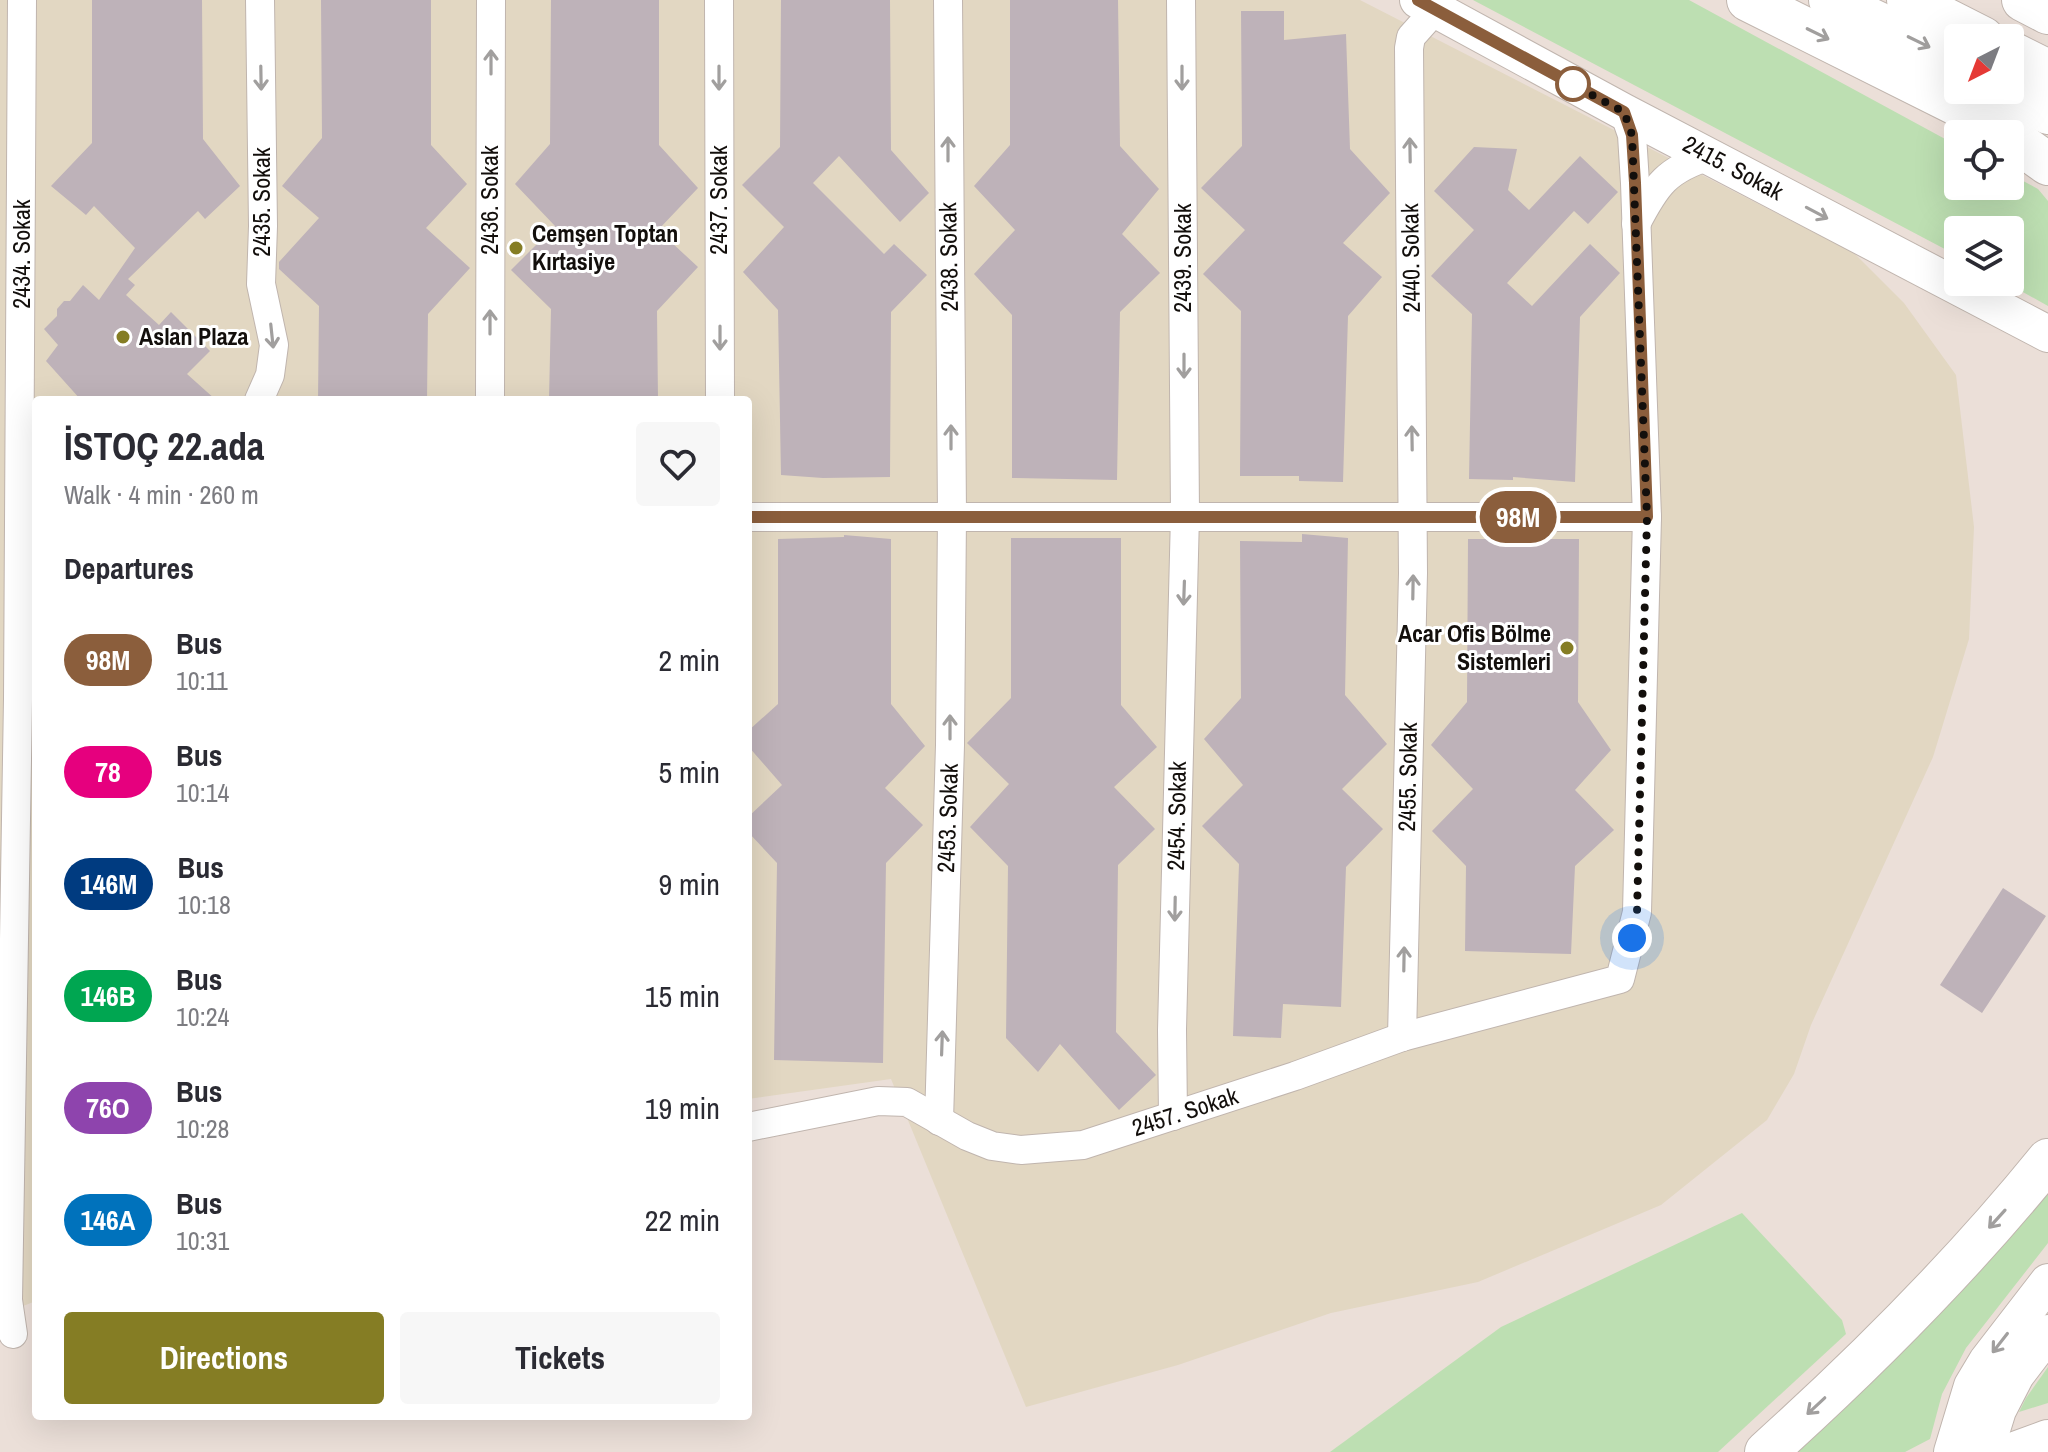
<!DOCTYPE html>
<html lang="en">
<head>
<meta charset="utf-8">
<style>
	body { margin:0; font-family:"Archivo Narrow",sans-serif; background:#f7f7f7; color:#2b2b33; height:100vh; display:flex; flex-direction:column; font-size:30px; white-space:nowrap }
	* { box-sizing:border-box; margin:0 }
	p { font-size:26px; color:#7c7c81 }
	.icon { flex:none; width:44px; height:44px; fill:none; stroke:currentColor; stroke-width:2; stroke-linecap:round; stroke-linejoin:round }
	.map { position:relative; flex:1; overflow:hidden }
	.details { position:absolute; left:32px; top:396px; width:720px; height:1024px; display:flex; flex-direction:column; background:#fff; border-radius:8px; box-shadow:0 8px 32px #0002 }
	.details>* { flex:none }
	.badge { padding:0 16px; border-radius:26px; font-size:28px; line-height:52px }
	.needle { width:52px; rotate:222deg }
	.buttons { position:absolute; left:1944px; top:24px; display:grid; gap:16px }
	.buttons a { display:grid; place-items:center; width:80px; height:80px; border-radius:8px; background:#fff; box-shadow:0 8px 32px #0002; font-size:40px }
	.you { position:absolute; width:40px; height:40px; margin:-20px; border:6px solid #fff; border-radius:50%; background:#1a73e8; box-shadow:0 0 0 12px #1a73e833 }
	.map>.badge { position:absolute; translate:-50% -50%; box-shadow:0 0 0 4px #fff }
	h2 { padding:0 32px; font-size:30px; line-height:72px }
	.round { display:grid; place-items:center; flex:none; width:84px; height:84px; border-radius:8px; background:#f7f7f7 }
	.head { display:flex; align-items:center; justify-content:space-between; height:136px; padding:0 32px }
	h1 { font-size:38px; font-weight:700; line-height:60px }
	.action { display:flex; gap:16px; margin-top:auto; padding:16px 32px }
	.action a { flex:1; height:92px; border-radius:8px; background:#857d24; color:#fff; font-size:32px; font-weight:700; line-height:92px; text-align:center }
	.action a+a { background:#f7f7f7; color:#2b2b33 }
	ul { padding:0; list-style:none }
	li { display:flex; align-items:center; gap:24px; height:112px; padding:0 32px }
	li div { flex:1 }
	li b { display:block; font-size:30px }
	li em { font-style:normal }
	li .badge { min-width:88px; font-weight:700; text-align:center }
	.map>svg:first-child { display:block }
	.commercial { fill:#e2d7c2 }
	.green { fill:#bddfb2 }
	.building { fill:#beb2b9 }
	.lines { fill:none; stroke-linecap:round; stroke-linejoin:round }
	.minor-casing { stroke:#c0b5ae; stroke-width:30 }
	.major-casing { stroke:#c0b5ae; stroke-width:38 }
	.highway-casing { stroke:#c0b5ae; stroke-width:44 }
	.minor { stroke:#fff; stroke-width:28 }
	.major { stroke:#fff; stroke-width:36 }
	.highway { stroke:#fff; stroke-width:42 }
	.oneway { stroke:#a19f9e }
	.line-casing { stroke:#fff; stroke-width:18 }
	.line { stroke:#8b5e3c; stroke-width:12 }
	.walk { stroke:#130f0c; stroke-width:8; stroke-dasharray:0 14.4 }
	.stop-dot { fill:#fff; stroke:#8b5e3c; stroke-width:4 }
	.poi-dot { fill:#857d24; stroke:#fff; stroke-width:3 }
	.labels { text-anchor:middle; stroke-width:6; stroke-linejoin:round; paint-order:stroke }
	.street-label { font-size:24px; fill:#130f0c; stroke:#fff }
	.poi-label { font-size:24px; font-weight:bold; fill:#130f0c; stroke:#fff; text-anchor:start }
</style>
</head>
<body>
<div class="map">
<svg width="2048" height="1452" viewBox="0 0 2048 1452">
	<rect width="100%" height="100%" fill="#ebdfd8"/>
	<polygon class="commercial" points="0,0 1360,0 1854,253 1904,303 1956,375 1974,527 1969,639 1933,757 1811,1025 1794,1074 1767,1120 1661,1205 1478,1282 1331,1313 1178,1365 1026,1407 891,1079 748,1099 748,400 36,400 36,1301 0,1315"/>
	<g class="green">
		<polygon points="1473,0 1689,0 1958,146 1958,186 2010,186 2010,174 2038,189 2048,201 2048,306 2005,282 2010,282 2010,230 1958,230 1958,256"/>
		<polygon points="2048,1183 2048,1243 1966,1348 1942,1394 1930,1439 1905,1452 1789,1452"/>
		<polygon points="1742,1213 1842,1320 1846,1334 1718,1452 1330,1452 1501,1327"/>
		<polygon points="2048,1367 2048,1403 2019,1412 2026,1398"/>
	</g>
	<g class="building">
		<polygon points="92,0 202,0 203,139 240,186 205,219 198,211 128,279 135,285 126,295 159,325 171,312 210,351 187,374 216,400 81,400 46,361 58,345 44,329 57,316 57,309 64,301 70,301 83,285 99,300 135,248 94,206 86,215 51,186 92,143"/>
		<polygon points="321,0 431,0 431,145 467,184 426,228 470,268 428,314 427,400 318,400 319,306 279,269 279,262 319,218 282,186 322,138"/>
		<polygon points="551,0 659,0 659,145 698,188 658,230 698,267 657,311 658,400 549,400 551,309 511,270 555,226 515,184 550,144"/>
		<polygon points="781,0 890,0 891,150 929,193 900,222 839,156 813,183 884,254 894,244 927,275 891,312 890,477 823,478 781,475 778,310 743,272 784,227 742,185 780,147"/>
		<polygon points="1010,0 1118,0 1120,146 1159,189 1122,234 1160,273 1120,312 1117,480 1012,478 1012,315 974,274 1015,230 974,186 1010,145"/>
		<polygon points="1241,11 1284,11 1284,40 1346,34 1350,149 1390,193 1343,243 1382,277 1348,316 1343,482 1299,481 1299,476 1240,476 1241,311 1203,274 1245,230 1201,188 1242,146"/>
		<polygon points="1474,147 1517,149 1508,190 1529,210 1580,156 1618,192 1588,224 1574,211 1507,283 1532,306 1590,244 1620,273 1580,317 1575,482 1513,477 1513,480 1469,479 1472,314 1431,276 1474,230 1434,191"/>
		<polygon points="1302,534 1348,538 1345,695 1387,744 1342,789 1383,829 1346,867 1341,1007 1283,1004 1281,1038 1233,1036 1239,864 1202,826 1243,785 1204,739 1241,698 1240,541 1302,542"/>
		<polygon points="844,535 891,539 891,704 925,746 885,788 923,825 886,863 883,1063 774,1060 777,863 748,832 748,817 782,785 748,746 748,731 778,704 778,539 844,537"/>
		<polygon points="1011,538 1121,538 1121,705 1157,747 1114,787 1155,829 1118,865 1116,1032 1156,1075 1119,1110 1060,1044 1038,1072 1006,1038 1008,866 970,827 1009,784 967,743 1011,698"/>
		<polygon points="1468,539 1579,539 1578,702 1611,750 1575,790 1614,830 1575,866 1571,954 1465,951 1466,866 1432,831 1473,789 1431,745 1467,702"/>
		<polygon points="2003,888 2046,916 1982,1013 1940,985"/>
	</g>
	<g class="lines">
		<defs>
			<g id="minor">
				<polyline points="719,0 720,400"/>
				<path d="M1636,224c20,-39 31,-55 74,-68"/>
				<polyline points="259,400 270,375 274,345 261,284 263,226 260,0"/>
				<polyline points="490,400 491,0"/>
				<polyline points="748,517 1647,517"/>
				<polyline points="1402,1037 1413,573 1409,48 1411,37 1436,9"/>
				<polyline points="1173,1116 1172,1030 1185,515 1181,0"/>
				<polyline points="939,1121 950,745 952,515 948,0"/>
				<polyline points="748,1127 878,1101 907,1102 967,1136 992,1146 1021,1150 1083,1145 1295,1076 1402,1037 1620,979 1637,912 1647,517 1635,183 1632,135 1624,112"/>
				<polyline points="13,1334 8,1300 18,699 22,0"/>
			</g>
			<g id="major">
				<polyline points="1418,0 1624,112 2048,334"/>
				<polyline points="1952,1452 1972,1386 1987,1361 2048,1282"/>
				<polyline points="1985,1452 1998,1410 2016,1375 2048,1333"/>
			</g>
			<g id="highway">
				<polyline points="1748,0 1956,104 2004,134"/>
				<polyline points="1830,0 1958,61"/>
				<polyline points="1908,0 1983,38"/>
				<polyline points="2023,0 2048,13"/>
				<polyline points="2010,52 2048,71"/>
				<polyline points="2009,90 2048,113"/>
				<polyline points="2010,137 2048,164"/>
				<path d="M1766,1452c100,-90 197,-187 282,-292"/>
				<polyline points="2018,1452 2048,1441"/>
			</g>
		</defs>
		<use href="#minor" class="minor-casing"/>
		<use href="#major" class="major-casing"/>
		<use href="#highway" class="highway-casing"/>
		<use href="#minor" class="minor"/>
		<use href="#major" class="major"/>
		<use href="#highway" class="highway"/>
	</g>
	<defs><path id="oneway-shaft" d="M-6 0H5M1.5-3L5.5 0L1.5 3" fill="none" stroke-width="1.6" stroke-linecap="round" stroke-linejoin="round" transform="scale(2)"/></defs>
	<g class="oneway">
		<use href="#oneway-shaft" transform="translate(1818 34) rotate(26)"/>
		<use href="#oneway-shaft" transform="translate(1919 42) rotate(26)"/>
		<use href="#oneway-shaft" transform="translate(491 62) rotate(-90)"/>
		<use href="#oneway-shaft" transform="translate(261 78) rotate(89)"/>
		<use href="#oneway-shaft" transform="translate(719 78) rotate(90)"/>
		<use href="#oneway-shaft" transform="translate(1182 78) rotate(90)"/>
		<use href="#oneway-shaft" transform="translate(948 149) rotate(-90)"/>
		<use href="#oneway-shaft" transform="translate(1410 150) rotate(-91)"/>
		<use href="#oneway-shaft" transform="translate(1817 213) rotate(28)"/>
		<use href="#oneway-shaft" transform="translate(490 322) rotate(-90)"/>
		<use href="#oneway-shaft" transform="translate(272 336) rotate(84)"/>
		<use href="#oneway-shaft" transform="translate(720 338) rotate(90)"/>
		<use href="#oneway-shaft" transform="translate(1184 366) rotate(90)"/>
		<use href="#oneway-shaft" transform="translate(951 437) rotate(-90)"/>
		<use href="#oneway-shaft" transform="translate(1412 438) rotate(-91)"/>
		<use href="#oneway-shaft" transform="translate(1413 587) rotate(-89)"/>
		<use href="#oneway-shaft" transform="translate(1184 593) rotate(92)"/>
		<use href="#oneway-shaft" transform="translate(950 727) rotate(-90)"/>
		<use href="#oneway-shaft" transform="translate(1175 909) rotate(91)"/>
		<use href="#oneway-shaft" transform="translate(1404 959) rotate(-89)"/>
		<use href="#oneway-shaft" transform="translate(942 1043) rotate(-88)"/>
		<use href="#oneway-shaft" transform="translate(1997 1219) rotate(132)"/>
		<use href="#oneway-shaft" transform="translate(2000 1343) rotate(128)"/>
		<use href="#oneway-shaft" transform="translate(1816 1406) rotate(137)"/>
	</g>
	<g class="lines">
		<defs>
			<polyline id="line" points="748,517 1647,517 1635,183 1632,135 1624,112 1418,0"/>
		</defs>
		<use href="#line" class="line-casing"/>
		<use href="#line" class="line"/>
		<polyline class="walk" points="1573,84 1570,83 1624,112 1632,135 1647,517 1637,912 1632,938"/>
	</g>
	<circle class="stop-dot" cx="1573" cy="84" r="16"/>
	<g class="poi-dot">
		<circle cx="516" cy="248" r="8"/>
		<circle cx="123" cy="337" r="8"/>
		<circle cx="1567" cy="648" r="8"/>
	</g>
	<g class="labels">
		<g class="street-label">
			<text transform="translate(1733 168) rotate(28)" y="8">2415. Sokak</text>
			<text transform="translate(490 200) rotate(-90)" y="8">2436. Sokak</text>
			<text transform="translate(719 200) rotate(-90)" y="8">2437. Sokak</text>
			<text transform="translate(262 202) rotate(-90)" y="8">2435. Sokak</text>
			<text transform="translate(22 254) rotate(-90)" y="8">2434. Sokak</text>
			<text transform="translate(949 257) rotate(-91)" y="8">2438. Sokak</text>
			<text transform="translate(1183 258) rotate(-90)" y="8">2439. Sokak</text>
			<text transform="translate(1411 258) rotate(-91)" y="8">2440. Sokak</text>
			<text transform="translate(1408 777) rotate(-89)" y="8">2455. Sokak</text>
			<text transform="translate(1177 816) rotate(-89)" y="8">2454. Sokak</text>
			<text transform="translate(948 818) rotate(-88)" y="8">2453. Sokak</text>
			<text transform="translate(1185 1112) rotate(-18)" y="8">2457. Sokak</text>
		</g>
		<g class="poi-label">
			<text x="532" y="242">Cemşen Toptan<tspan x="532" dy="28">Kırtasiye</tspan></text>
			<text x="139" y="345">Aslan Plaza</text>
			<text x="1551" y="642" text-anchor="end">Acar Ofis Bölme<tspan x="1551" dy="28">Sistemleri</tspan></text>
		</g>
	</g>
</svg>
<div class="buttons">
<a><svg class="needle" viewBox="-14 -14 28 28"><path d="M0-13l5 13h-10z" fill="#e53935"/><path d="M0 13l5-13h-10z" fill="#7c7c81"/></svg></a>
<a><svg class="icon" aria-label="locate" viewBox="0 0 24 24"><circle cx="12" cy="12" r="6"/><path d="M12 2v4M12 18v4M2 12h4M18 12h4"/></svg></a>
<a><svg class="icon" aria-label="layers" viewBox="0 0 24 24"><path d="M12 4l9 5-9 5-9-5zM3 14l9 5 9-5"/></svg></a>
</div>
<div class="you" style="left:1632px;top:938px"></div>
<b class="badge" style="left:1518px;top:517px;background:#8b5e3c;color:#fff">98M</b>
<section class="details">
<div class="head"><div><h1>İSTOÇ 22.ada</h1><p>Walk · 4 min · 260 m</p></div><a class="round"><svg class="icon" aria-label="heart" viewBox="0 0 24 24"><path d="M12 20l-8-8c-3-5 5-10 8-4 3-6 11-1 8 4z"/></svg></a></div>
<h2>Departures</h2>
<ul>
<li><span class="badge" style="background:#8b5e3c;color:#fff">98M</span><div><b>Bus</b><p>10:11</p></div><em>2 min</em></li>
<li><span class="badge" style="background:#e6007e;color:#fff">78</span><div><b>Bus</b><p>10:14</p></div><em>5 min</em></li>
<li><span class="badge" style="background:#003b80;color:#fff">146M</span><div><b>Bus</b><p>10:18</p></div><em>9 min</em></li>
<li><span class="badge" style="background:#00a651;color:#fff">146B</span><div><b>Bus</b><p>10:24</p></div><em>15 min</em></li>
<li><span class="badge" style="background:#8e44ad;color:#fff">76O</span><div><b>Bus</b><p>10:28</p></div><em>19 min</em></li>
<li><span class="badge" style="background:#0072bc;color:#fff">146A</span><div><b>Bus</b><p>10:31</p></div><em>22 min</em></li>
</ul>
<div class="action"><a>Directions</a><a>Tickets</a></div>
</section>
</div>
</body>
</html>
